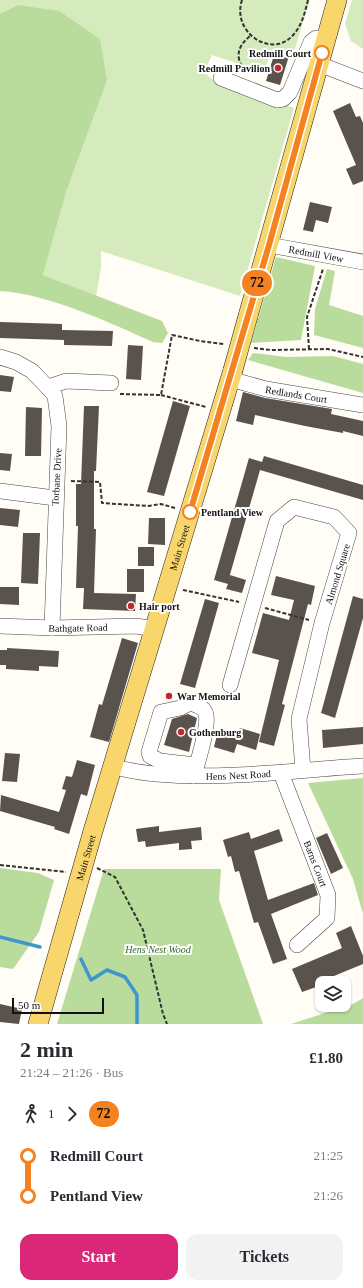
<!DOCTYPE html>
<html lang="en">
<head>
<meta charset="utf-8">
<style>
	body { margin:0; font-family:Georgia,serif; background:#f2f2f3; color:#2b2b33; height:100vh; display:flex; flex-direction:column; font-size:15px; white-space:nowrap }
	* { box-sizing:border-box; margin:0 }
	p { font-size:13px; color:#7c7c81 }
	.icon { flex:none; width:22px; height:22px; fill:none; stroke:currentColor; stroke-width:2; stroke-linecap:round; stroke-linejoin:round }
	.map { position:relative; height:1024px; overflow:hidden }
	.side { display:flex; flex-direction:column; background:#fff; flex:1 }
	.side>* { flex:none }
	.badge { padding:0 8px; border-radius:13px; font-size:14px; line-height:26px }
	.fabs { position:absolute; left:315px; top:976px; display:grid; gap:8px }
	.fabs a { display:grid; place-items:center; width:36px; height:36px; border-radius:8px; background:#fff; box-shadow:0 1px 3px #0004; font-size:20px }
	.scale { position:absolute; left:12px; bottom:10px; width:92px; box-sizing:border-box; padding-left:4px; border:2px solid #111; border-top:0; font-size:11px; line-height:14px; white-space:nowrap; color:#111; -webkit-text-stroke:3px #fff; paint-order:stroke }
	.map>.badge { position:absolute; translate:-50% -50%; box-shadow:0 0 0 2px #fff }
	.legs { display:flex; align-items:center; gap:6px; height:44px; padding:0 20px; font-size:13px }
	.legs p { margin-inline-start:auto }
	.head { display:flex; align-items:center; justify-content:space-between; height:68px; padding:0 20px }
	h1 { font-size:22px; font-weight:700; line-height:30px }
	.cta { display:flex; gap:8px; margin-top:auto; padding:8px 20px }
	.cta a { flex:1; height:46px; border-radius:12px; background:#db2777; color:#fff; font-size:16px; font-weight:700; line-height:46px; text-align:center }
	.cta a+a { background:#f2f2f3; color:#2b2b33 }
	ul { padding:0 20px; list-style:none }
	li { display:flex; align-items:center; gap:14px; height:40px; font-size:15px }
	li i { display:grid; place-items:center; width:6px; height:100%; margin:0 5px; background:currentColor }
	li i::after { content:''; width:10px; height:10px; margin:-5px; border:3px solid; border-radius:50%; background:#fff }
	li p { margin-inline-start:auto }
	li:first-child i { background:linear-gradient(#0000 50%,currentColor 0) }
	li:last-child i { background:linear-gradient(currentColor 50%,#0000 0) }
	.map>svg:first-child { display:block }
	.green { fill:#d5ebbd }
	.forest { fill:#b9dc9c }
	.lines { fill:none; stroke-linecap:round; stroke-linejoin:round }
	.stream { stroke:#3f96cf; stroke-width:3.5 }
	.building { fill:#5a524d }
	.minor-casing { stroke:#444; stroke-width:16 }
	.major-casing { stroke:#222; stroke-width:20 }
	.path { stroke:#333; stroke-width:2; stroke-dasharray:4 2; stroke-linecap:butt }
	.minor { stroke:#fff; stroke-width:15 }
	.major { stroke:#f9d66b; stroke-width:19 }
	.major-bridge-casing { stroke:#222; stroke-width:20; stroke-linecap:butt }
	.major-bridge { stroke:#f9d66b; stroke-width:19 }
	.line-1-casing { stroke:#fff; stroke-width:9 }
	.line-1 { stroke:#f58220; stroke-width:6 }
	.stop-1-dot { fill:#fff; stroke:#f58220; stroke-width:2 }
	.poi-dot { fill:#c4262e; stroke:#fff; stroke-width:1.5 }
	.labels { text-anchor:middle; stroke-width:4; stroke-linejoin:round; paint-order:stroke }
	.stop-label { font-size:10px; font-weight:bold; fill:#111; stroke:#fff; text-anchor:end }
	.poi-label { font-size:10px; font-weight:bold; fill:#111; stroke:#fff; text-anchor:start }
	.street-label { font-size:10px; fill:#111; stroke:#fff }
	.park-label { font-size:10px; font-style:italic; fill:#2f6b1f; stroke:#fff }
</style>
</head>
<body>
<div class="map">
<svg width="363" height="1024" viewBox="0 0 363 1024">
	<rect width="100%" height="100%" fill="#fffdf5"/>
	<g class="green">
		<polygon points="0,0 310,0 293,55 272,49 264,72 212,55 204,72 213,80 294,108 240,296 101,251 101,268 96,296 43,275 67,189 18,5 0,14"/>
		<polygon points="352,0 363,0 363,49 351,41 345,24"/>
	</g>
	<g class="forest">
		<path d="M18,5l41,6 41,28 7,41 -40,109 -24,86 119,46 6,12 -6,10 -9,-1c-45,-20 -104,-48 -153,-51v-277z"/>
		<polygon points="276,257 315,266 301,340 251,343"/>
		<polygon points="327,269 335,271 329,305 363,316 363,348 314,335 315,309"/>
		<polygon points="253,353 286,357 333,356 363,364 363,393 248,360"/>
		<polygon points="363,778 363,914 353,879 308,783"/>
		<polygon points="0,868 38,873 54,880 39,932 13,969 0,967"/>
		<polygon points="104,869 221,869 219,900 263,1024 57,1024"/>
		<polygon points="363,998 363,1024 291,1024 353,1004"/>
	</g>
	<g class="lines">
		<g class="stream">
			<polyline points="0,937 40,947"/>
			<polyline points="81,959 91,980 107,970 125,977 137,995 137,1024"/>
		</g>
	</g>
	<g class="building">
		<polygon points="275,52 289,56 280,85 266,81"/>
		<polygon points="350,103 356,117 360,116 363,123 363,181 353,185 346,169 356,165 333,111"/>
		<polygon points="310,202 332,207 328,223 316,220 313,232 303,230"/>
		<polygon points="0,322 62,324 62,330 113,331 112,346 64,345 64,340 0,338"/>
		<polygon points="128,345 143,346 141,380 126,379"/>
		<polygon points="0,375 14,377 11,392 0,391"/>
		<polygon points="243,392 265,398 332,409 331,414 363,421 363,436 343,431 343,433 305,426 255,415 253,425 236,421"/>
		<polygon points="173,401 190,406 164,496 147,492"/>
		<polygon points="84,406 99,406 96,471 94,471 94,529 96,529 94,593 136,594 135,611 83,609 84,588 76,588 78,526 76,526 76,484 81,484"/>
		<polygon points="26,407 42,408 41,456 25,456"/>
		<polygon points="0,453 12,454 10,471 0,470"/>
		<polygon points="264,456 363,485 363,500 260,470 229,578 230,575 246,580 242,593 226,589 228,584 214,580 249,458 262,462"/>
		<polygon points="0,508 20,510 18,527 0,525"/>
		<polygon points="149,518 165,518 165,545 148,544"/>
		<polygon points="23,533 40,533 38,584 21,583"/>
		<rect x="138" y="547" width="16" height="19"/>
		<rect x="127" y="569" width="17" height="23"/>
		<polygon points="276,576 315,586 311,605 308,604 282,704 285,705 274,746 259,742 279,660 252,653 263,613 289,620 294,600 271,595"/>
		<polygon points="0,587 19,587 19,605 0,604"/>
		<polygon points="353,596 363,599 363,618 335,718 321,713"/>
		<polygon points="205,599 219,603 195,688 180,684"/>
		<polygon points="122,638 138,643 109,742 90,737 99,704 102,705"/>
		<polygon points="7,648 59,651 58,667 39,666 39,671 6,669 6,665 0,665 0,650 7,650"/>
		<polygon points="188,714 197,718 189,752 164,745 172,719"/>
		<polygon points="363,727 363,744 323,748 322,730"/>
		<polygon points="240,728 260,734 256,750 237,744 234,753 214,747 218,731 238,736"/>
		<polygon points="5,753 20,754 17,782 2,781"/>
		<polygon points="77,760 95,765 87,796 81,794 69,834 54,829 55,827 0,811 1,795 59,812 66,790 62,789 66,776 72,777"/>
		<polygon points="159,826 159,832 201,827 202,840 191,841 192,849 179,850 179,843 146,847 145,841 138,842 136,829"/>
		<polygon points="279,829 283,841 254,851 268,900 314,883 318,895 271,914 287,959 273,964 258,922 254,923 239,871 235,872 231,856 228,857 223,840 249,832 251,839"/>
		<polygon points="327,833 343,868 331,874 316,838"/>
		<polygon points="351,926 363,956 363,964 317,983 319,986 302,992 292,969 342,948 336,933"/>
		<polygon points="0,1004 22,1009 19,1024 0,1022"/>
	</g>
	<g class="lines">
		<defs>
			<g id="minor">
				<polyline points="319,64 363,81"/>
				<polyline points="221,78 277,100 283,99 290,92 311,42 316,38 326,39"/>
				<path id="s1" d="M269,245l94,17"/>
				<polyline points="0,357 16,362 32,371 52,392 55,396 59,426 52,628"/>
				<path id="s2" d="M230,379l36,10 97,16"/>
				<polyline points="48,387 66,381 111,383"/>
				<polyline points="0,491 55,498"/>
				<path id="s3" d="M0,626l52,2 84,-2 19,3"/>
				<polyline points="230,685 277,521 294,507 334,517 349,533 322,623 299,719 303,770"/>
				<path id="s4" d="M114,767c13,3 28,6 42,7 69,6 138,-4 207,-8"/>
				<path id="s5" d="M281,773l47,122 -1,23 -30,27"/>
				<path d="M194,776c3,-13 17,-54 11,-64 -3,-6 -9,-7 -15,-9l-10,5 -19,4 -12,40 1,4 10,5 36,4"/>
			</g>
			<g id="major">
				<polyline points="248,316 337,0"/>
				<path id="s6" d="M38,1024l55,-193 140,-461"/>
			</g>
		</defs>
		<use href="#minor" class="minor-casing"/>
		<use href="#major" class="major-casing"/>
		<g class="path">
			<path d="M242,0c-11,33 31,60 52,34 8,-9 11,-22 14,-34"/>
			<path d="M242,72c1,-6 -2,-8 -3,-13 -2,-10 4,-17 11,-23"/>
			<polyline points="254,348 271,350 328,349 363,357"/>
			<polyline points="309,349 307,317 323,269"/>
			<polyline points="120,394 161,395 172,335 200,341 224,344"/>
			<polyline points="161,395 206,407"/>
			<polyline points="71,481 100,482 102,503 148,506 161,504 175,508"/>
			<polyline points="183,590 239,602"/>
			<polyline points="265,608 309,620"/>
			<polyline points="0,865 66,872"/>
			<polyline points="97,868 115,877 143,930 163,1014 167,1024"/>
		</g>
		<use href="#minor" class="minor"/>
		<use href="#major" class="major"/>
		<defs>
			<polyline id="major-bridge" points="233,370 248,316"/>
		</defs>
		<use href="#major-bridge" class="major-bridge-casing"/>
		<use href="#major-bridge" class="major-bridge"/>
	</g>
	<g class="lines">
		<defs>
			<polyline id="line-1" points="190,512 269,245 322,53"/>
		</defs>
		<use href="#line-1" class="line-1-casing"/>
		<use href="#line-1" class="line-1"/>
	</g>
	<g class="stop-1-dot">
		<circle cx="322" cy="53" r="7"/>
		<circle cx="190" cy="512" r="7"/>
	</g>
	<g class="poi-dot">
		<circle cx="278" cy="68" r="4"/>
		<circle cx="131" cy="606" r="4"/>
		<circle cx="169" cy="696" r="4"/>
		<circle cx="181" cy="732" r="4"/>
	</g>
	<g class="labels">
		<g class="stop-label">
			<text x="311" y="57">Redmill Court</text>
			<text x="201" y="516" text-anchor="start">Pentland View</text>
		</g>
		<g class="poi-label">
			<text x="270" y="72" text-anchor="end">Redmill Pavilion</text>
			<text x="139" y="610">Hair port</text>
			<text x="177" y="700">War Memorial</text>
			<text x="189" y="736">Gothenburg</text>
		</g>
		<g class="street-label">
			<text dy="4" stroke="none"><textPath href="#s1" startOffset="48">Redmill View</textPath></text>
			<text dy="4" stroke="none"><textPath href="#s2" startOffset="68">Redlands Court</textPath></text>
			<text transform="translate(56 477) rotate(-87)" y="4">Torbane Drive</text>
			<text dy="4" stroke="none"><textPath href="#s6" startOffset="497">Main Street</textPath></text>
			<text transform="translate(337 574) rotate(-73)" y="4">Almond Square</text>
			<text dy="4" stroke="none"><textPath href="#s3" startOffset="78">Bathgate Road</textPath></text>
			<text dy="4" stroke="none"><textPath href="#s4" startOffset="125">Hens Nest Road</textPath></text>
			<text dy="4" stroke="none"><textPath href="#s6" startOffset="173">Main Street</textPath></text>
			<text dy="4" stroke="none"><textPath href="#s5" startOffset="97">Barns Court</textPath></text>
		</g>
		<g class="park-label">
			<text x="158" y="953">Hens Nest Wood</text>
		</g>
	</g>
</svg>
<div class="fabs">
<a><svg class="icon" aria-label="layers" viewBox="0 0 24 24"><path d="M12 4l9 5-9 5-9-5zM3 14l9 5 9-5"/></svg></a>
</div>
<div class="scale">50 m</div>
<b class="badge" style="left:257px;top:283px;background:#f58220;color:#111">72</b>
</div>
<section class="side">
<div class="head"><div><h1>2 min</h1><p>21:24 – 21:26 · Bus</p></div><b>£1.80</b></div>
<div class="legs"><svg class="icon" aria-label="walk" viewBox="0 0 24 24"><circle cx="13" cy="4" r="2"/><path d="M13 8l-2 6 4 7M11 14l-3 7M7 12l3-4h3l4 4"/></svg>1<svg class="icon" aria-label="forward" viewBox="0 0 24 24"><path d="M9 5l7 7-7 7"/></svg><b class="badge" style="background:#f58220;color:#111">72</b></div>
<ul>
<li><i style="color:#f58220"></i><b>Redmill Court</b><p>21:25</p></li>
<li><i style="color:#f58220"></i><b>Pentland View</b><p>21:26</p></li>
</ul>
<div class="cta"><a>Start</a><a>Tickets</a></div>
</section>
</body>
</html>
